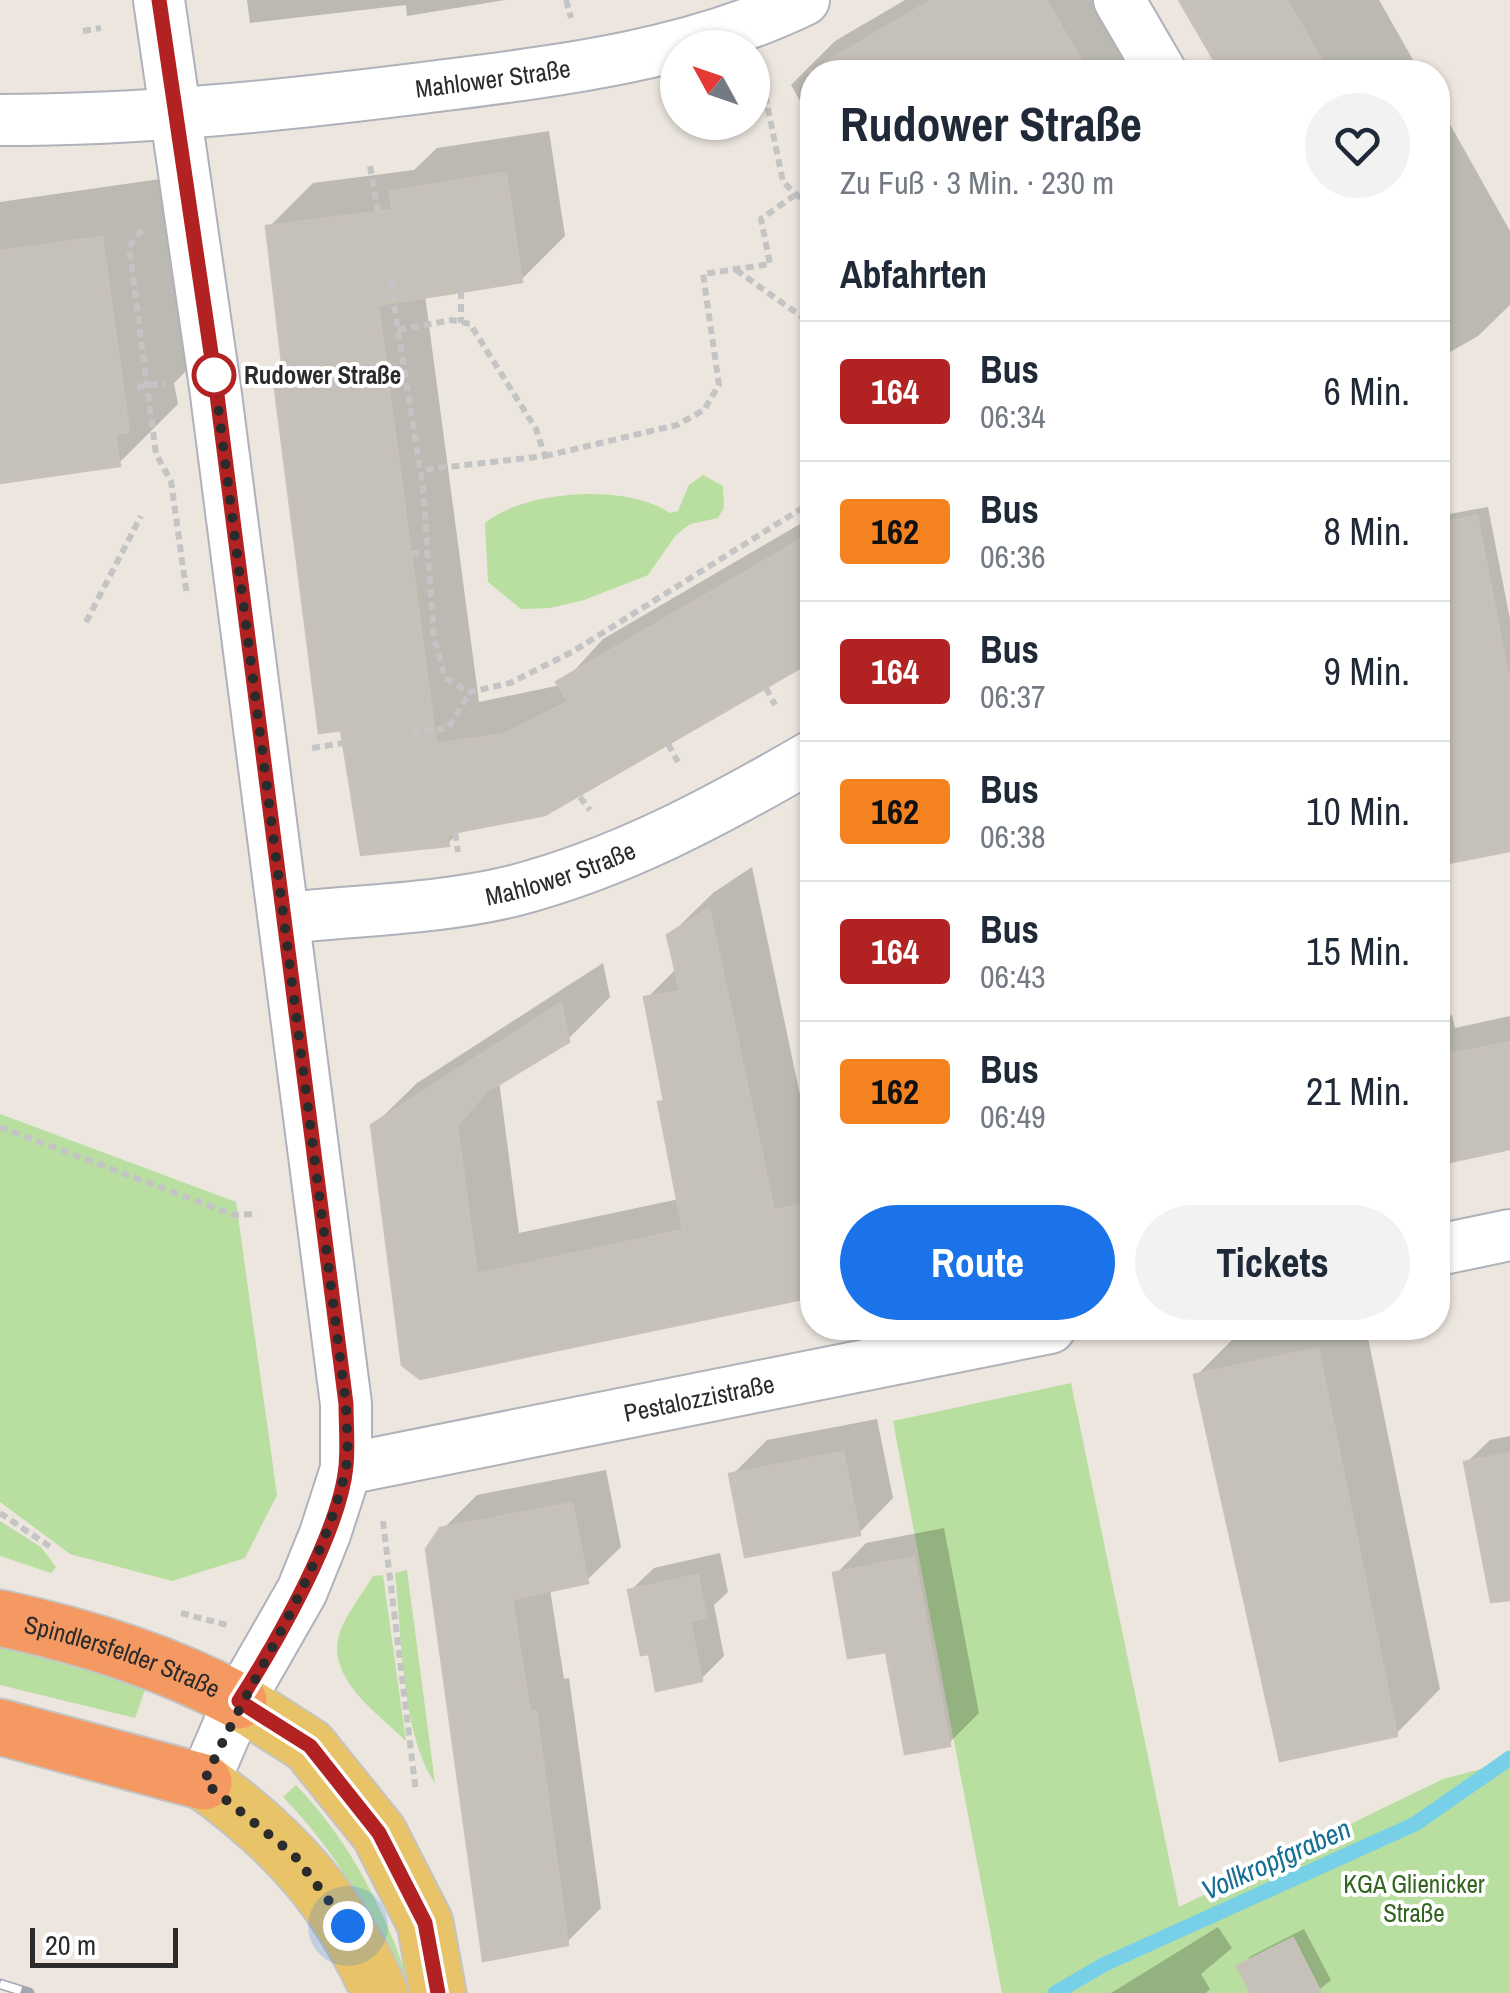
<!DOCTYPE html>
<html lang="de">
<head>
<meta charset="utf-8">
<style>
	body { margin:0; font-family:"Archivo Narrow",sans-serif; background:#f2f2f3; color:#1f2937; height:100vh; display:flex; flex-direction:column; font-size:38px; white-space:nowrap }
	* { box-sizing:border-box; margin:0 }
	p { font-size:32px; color:#747a83 }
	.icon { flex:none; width:55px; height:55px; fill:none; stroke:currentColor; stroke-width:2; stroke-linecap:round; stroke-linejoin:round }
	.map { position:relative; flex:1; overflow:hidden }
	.side { position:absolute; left:800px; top:60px; width:650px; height:1280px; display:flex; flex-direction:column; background:#fff; border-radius:40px; box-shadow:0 2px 8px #0004 }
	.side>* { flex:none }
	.badge { padding:0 20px; border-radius:8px; font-size:35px; line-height:65px }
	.needle { width:65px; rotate:310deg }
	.tools { position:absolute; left:660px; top:30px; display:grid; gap:20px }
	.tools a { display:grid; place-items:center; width:110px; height:110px; border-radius:50%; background:#fff; box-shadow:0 2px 8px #0004; font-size:50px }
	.scale { position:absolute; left:30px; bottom:25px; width:148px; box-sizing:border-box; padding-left:10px; border:5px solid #2b2b2b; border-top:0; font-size:28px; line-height:35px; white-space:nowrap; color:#2b2b2b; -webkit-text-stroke:8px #fff; paint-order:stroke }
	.you { position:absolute; width:50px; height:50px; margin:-25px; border:8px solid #fff; border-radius:50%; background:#1a73e8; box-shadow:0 0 0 15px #1a73e833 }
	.map>.badge { position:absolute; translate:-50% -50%; box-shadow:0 0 0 5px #fff }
	h2 { padding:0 40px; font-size:38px; line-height:90px }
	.round { display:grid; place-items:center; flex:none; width:105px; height:105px; border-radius:52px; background:#f2f2f3 }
	.summary { display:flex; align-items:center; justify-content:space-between; height:170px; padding:0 40px }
	h1 { font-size:48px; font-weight:700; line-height:75px }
	.primary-button { display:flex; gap:20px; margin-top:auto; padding:20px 40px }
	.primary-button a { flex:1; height:115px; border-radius:60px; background:#1a73e8; color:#fff; font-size:40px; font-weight:700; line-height:115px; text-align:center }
	.primary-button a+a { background:#f2f2f3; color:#1f2937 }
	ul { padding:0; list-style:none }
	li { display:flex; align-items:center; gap:30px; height:140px; padding:0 40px; border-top:2px solid #e0e1e3 }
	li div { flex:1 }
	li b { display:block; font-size:38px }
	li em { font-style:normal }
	li .badge { min-width:110px; font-weight:700; text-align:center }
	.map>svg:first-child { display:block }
	.green { fill:#b8df9f }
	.shadow { fill:#0003 }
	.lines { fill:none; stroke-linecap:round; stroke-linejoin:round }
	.stream { stroke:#78d0e8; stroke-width:15 }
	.building { fill:#c5c0ba; stroke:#c8c1b8; stroke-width:2.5 }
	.minor-casing { stroke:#afb2bb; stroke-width:54 }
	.major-casing { stroke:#c4c4c4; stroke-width:59 }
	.highway-casing { stroke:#c4c4c4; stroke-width:59 }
	.path { stroke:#c4c4c4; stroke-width:6; stroke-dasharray:8 5; stroke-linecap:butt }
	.minor { stroke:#fff; stroke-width:50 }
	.major { stroke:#e8c367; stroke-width:55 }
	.highway { stroke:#f49961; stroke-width:55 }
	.rail-casing { stroke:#a1a5b4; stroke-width:11 }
	.rail { stroke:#fff; stroke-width:8; stroke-dasharray:22; stroke-linecap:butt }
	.line-casing { stroke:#fff; stroke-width:22 }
	.line { stroke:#b22222; stroke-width:15 }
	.walk { stroke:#2b2b2b; stroke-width:10; stroke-dasharray:0 18 }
	.stop-dot { fill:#fff; stroke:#b22222; stroke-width:5 }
	.labels { text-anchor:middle; stroke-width:8; stroke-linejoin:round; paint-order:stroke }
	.street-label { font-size:25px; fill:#2b2b2b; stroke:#fff }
	.stop-label { font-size:25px; font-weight:bold; fill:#2b2b2b; stroke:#fff; text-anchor:start }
	.park-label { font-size:25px; fill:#31651f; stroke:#fff }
	.water-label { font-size:28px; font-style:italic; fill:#167095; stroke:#fff }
</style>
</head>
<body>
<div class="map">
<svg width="1510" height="1993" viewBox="0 0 1510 1993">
	<rect width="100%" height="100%" fill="#ece6df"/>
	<g class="green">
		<path d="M703,475l20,11 1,22 -6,10 -28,6 -14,11 -28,40 -64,25 -34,8 -29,1 -33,-27 -3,-59c39,-33 143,-40 185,-10l8,-2 11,-26z"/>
		<polygon points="0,1114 236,1202 277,1495 245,1558 172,1581 70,1554 0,1502"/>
		<polygon points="1071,1383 1179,1907 1443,1779 1489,1767 1510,1751 1510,1993 1002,1993 893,1421"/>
		<polygon points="0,1521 41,1547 56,1567 51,1573 0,1556"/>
		<path d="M407,1570l28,213c-34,-50 -33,-149 -40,-210z"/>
		<path d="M383,1575l23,166c-26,-26 -76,-59 -68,-102 5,-22 24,-44 35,-63z"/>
		<polygon points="0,1646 146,1687 135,1718 0,1685"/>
		<path d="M296,1785c58,61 90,129 117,208h-10c-29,-75 -63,-137 -120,-196z"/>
	</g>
	<g class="shadow">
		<polygon points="247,0 505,0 407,16 406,5 250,23"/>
		<polygon points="905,0 1115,0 1156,72 812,72 812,122 791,85 835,41"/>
		<polygon points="1182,0 1379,0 1420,72 1224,72"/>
		<polygon points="1438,103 1510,231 1510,305 1478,336 1438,359"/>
		<polygon points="549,131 565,236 521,280 425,295 479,702 561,685 603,639 812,517 812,659 579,795 518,821 462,829 447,844 344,727 277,390 287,381 269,227 313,183 414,170 437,148"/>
		<polygon points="160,179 186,371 174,383 178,404 119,463 0,480 0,202"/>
		<polygon points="1488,507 1510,619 1510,848 1438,862 1438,516"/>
		<polygon points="752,867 812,1152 812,1294 420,1377 373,1126 417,1083 603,963 610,997 567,1040 499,1081 519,1233 679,1199 660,1103 666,1097 647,998 677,968 669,936 713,893"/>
		<polygon points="1452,1015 1455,1028 1510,1016 1510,1145 1438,1148 1438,1018"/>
		<polygon points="1259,1328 1366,1328 1440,1689 1396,1734 1197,1375 1241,1331"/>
		<polygon points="877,1419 893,1498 859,1533 732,1475 767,1440"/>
		<polygon points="1510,1436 1510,1532 1466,1463 1490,1440"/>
		<polygon points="606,1470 621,1547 586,1581 550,1589 564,1679 569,1678 601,1908 566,1943 442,1530 477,1495"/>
		<polygon points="944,1528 979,1713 949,1743 836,1574 866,1543"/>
		<polygon points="720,1553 728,1592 714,1605 724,1656 701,1679 650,1651 630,1591 654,1568"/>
		<polygon points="1218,1927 1232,1948 1201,1974 1210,1989 1206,1993 1111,1993"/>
		<polygon points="1304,1929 1331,1980 1315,1993 1253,1993 1240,1967 1251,1956"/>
	</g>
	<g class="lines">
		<polyline class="stream" points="1055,1993 1105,1964 1415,1824 1510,1758"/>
	</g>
	<g class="building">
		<polygon points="932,0 1046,0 1088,72 809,72"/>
		<polygon points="1179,0 1287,0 1328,72 1221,72"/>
		<polygon points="506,173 522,282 378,305 436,744 503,734 568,702 556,682 812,533 812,661 545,815 447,834 449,846 361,855 341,730 319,733 275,389 285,388 266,226 392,210 390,191"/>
		<polygon points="102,237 129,432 115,434 120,466 0,483 0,251"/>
		<polygon points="1477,516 1510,685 1510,851 1438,865 1438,524"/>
		<polygon points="709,908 774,1210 812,1203 812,1297 420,1379 402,1365 371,1125 561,1003 569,1042 486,1092 457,1126 477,1274 683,1230 658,1102 664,1101 644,997 680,991 667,935"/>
		<polygon points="1510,1042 1510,1149 1445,1163 1438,1131 1438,1057"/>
		<polygon points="1318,1348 1397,1736 1280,1761 1194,1375"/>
		<polygon points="843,1452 860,1535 745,1557 729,1474"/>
		<polygon points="1510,1453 1510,1600 1491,1602 1464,1462"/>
		<polygon points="572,1503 588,1583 512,1599 530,1712 536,1711 568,1945 483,1961 426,1549 440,1528"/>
		<polygon points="914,1557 950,1746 905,1754 886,1652 848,1658 833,1573"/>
		<polygon points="698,1575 706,1617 690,1621 702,1681 656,1691 649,1654 641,1655 628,1590"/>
		<polygon points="1293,1938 1321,1993 1251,1993 1237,1966"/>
	</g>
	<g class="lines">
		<defs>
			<g id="minor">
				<polyline points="159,0 215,387 346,1404 346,1469 325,1534 302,1591 239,1701 204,1782"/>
				<polyline points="1119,0 1161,72"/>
				<path id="s1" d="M0,120c144,0 287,-15 430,-33 126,-16 259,-31 374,-87"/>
				<path id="s2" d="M285,918c75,-8 154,-9 228,-27 108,-28 204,-80 299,-135"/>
				<polyline points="1438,1250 1510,1235"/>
				<path id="s3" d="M346,1469l704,-141"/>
			</g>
			<g id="major">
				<polyline points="239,1701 309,1746 379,1833 425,1923 438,1993"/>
				<path d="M204,1782c82,59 134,118 176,211"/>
			</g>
			<g id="highway">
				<path id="s4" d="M0,1618c84,18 164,43 239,83"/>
				<polyline points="0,1727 204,1782"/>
			</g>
		</defs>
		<use href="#minor" class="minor-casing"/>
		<use href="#major" class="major-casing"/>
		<use href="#highway" class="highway-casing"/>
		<g class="path">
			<polyline points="566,0 571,18"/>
			<polyline points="83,31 101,28"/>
			<polyline points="760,70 783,182 807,204 812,203"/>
			<polyline points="370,166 378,212"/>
			<polyline points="142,230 129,247 156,454 171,481 187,596"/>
			<polyline points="736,270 812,324"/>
			<polyline points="390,280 423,488 434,638 445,678 470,692 510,683 572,652 812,502"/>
			<polyline points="461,291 461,323"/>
			<polyline points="398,330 452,320 470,324 536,429 545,456 421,470"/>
			<polyline points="137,387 165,383"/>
			<polyline points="545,456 677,425 704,410 719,385 703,274 770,264 761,219 795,195"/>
			<polyline points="411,554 428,552"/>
			<polyline points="86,622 141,516"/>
			<polyline points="766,688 775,705"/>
			<polyline points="411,733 448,728 470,692"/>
			<polyline points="668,744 678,762"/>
			<polyline points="312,748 343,743"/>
			<polyline points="580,797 590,810"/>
			<polyline points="455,833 458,852"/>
			<polyline points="0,1127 234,1215 257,1214"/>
			<polyline points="0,1513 52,1548"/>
			<polyline points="383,1521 416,1792"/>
			<polyline points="181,1613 227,1625"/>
		</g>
		<use href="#minor" class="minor"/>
		<use href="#major" class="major"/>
		<use href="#highway" class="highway"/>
		<defs>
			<polyline id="rail" points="0,1984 29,1993"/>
		</defs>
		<use href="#rail" class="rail-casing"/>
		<use href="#rail" class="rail"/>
	</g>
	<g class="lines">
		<defs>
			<path id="line" d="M159,0l57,387 130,1017c0,20 2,42 0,62 -6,66 -71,179 -107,235l71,45 69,87 46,90 13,70"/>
		</defs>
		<use href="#line" class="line-casing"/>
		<use href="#line" class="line"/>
		<path class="walk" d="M214,375l132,1029c0,21 4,48 -1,69 -26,109 -96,206 -141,309l90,73 54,71"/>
	</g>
	<circle class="stop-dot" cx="214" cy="375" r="20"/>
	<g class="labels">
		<g class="street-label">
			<text dy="9" stroke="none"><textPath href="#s1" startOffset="495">Mahlower Straße</textPath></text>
			<text dy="9" stroke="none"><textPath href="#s2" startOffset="280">Mahlower Straße</textPath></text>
			<text dy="9" stroke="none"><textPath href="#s3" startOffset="360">Pestalozzistraße</textPath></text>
			<text dy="9" stroke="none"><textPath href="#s4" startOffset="128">Spindlersfelder Straße</textPath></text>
		</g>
		<g class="stop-label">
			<text x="244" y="384">Rudower Straße</text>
		</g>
		<g class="park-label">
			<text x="1414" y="1893">KGA Glienicker<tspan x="1414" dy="29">Straße</tspan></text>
		</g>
		<g class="water-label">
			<text transform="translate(1276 1859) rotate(-24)" y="10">Vollkropfgraben</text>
		</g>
	</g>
</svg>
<div class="tools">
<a><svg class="needle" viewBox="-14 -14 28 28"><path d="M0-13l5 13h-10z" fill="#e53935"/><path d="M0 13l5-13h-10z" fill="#747a83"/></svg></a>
</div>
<div class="scale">20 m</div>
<div class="you" style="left:348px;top:1926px"></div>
<section class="side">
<div class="summary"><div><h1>Rudower Straße</h1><p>Zu Fuß · 3 Min. · 230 m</p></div><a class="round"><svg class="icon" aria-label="heart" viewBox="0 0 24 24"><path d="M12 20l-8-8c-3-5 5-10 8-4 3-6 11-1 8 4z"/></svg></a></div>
<h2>Abfahrten</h2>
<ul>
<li><span class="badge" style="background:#b22222;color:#fff">164</span><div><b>Bus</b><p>06:34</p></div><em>6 Min.</em></li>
<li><span class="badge" style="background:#f58220;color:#111">162</span><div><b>Bus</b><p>06:36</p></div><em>8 Min.</em></li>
<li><span class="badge" style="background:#b22222;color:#fff">164</span><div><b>Bus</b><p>06:37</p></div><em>9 Min.</em></li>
<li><span class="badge" style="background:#f58220;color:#111">162</span><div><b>Bus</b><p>06:38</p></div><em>10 Min.</em></li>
<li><span class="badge" style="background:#b22222;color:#fff">164</span><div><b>Bus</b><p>06:43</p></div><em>15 Min.</em></li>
<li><span class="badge" style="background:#f58220;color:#111">162</span><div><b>Bus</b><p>06:49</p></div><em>21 Min.</em></li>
</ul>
<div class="primary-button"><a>Route</a><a>Tickets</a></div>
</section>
</div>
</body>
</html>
